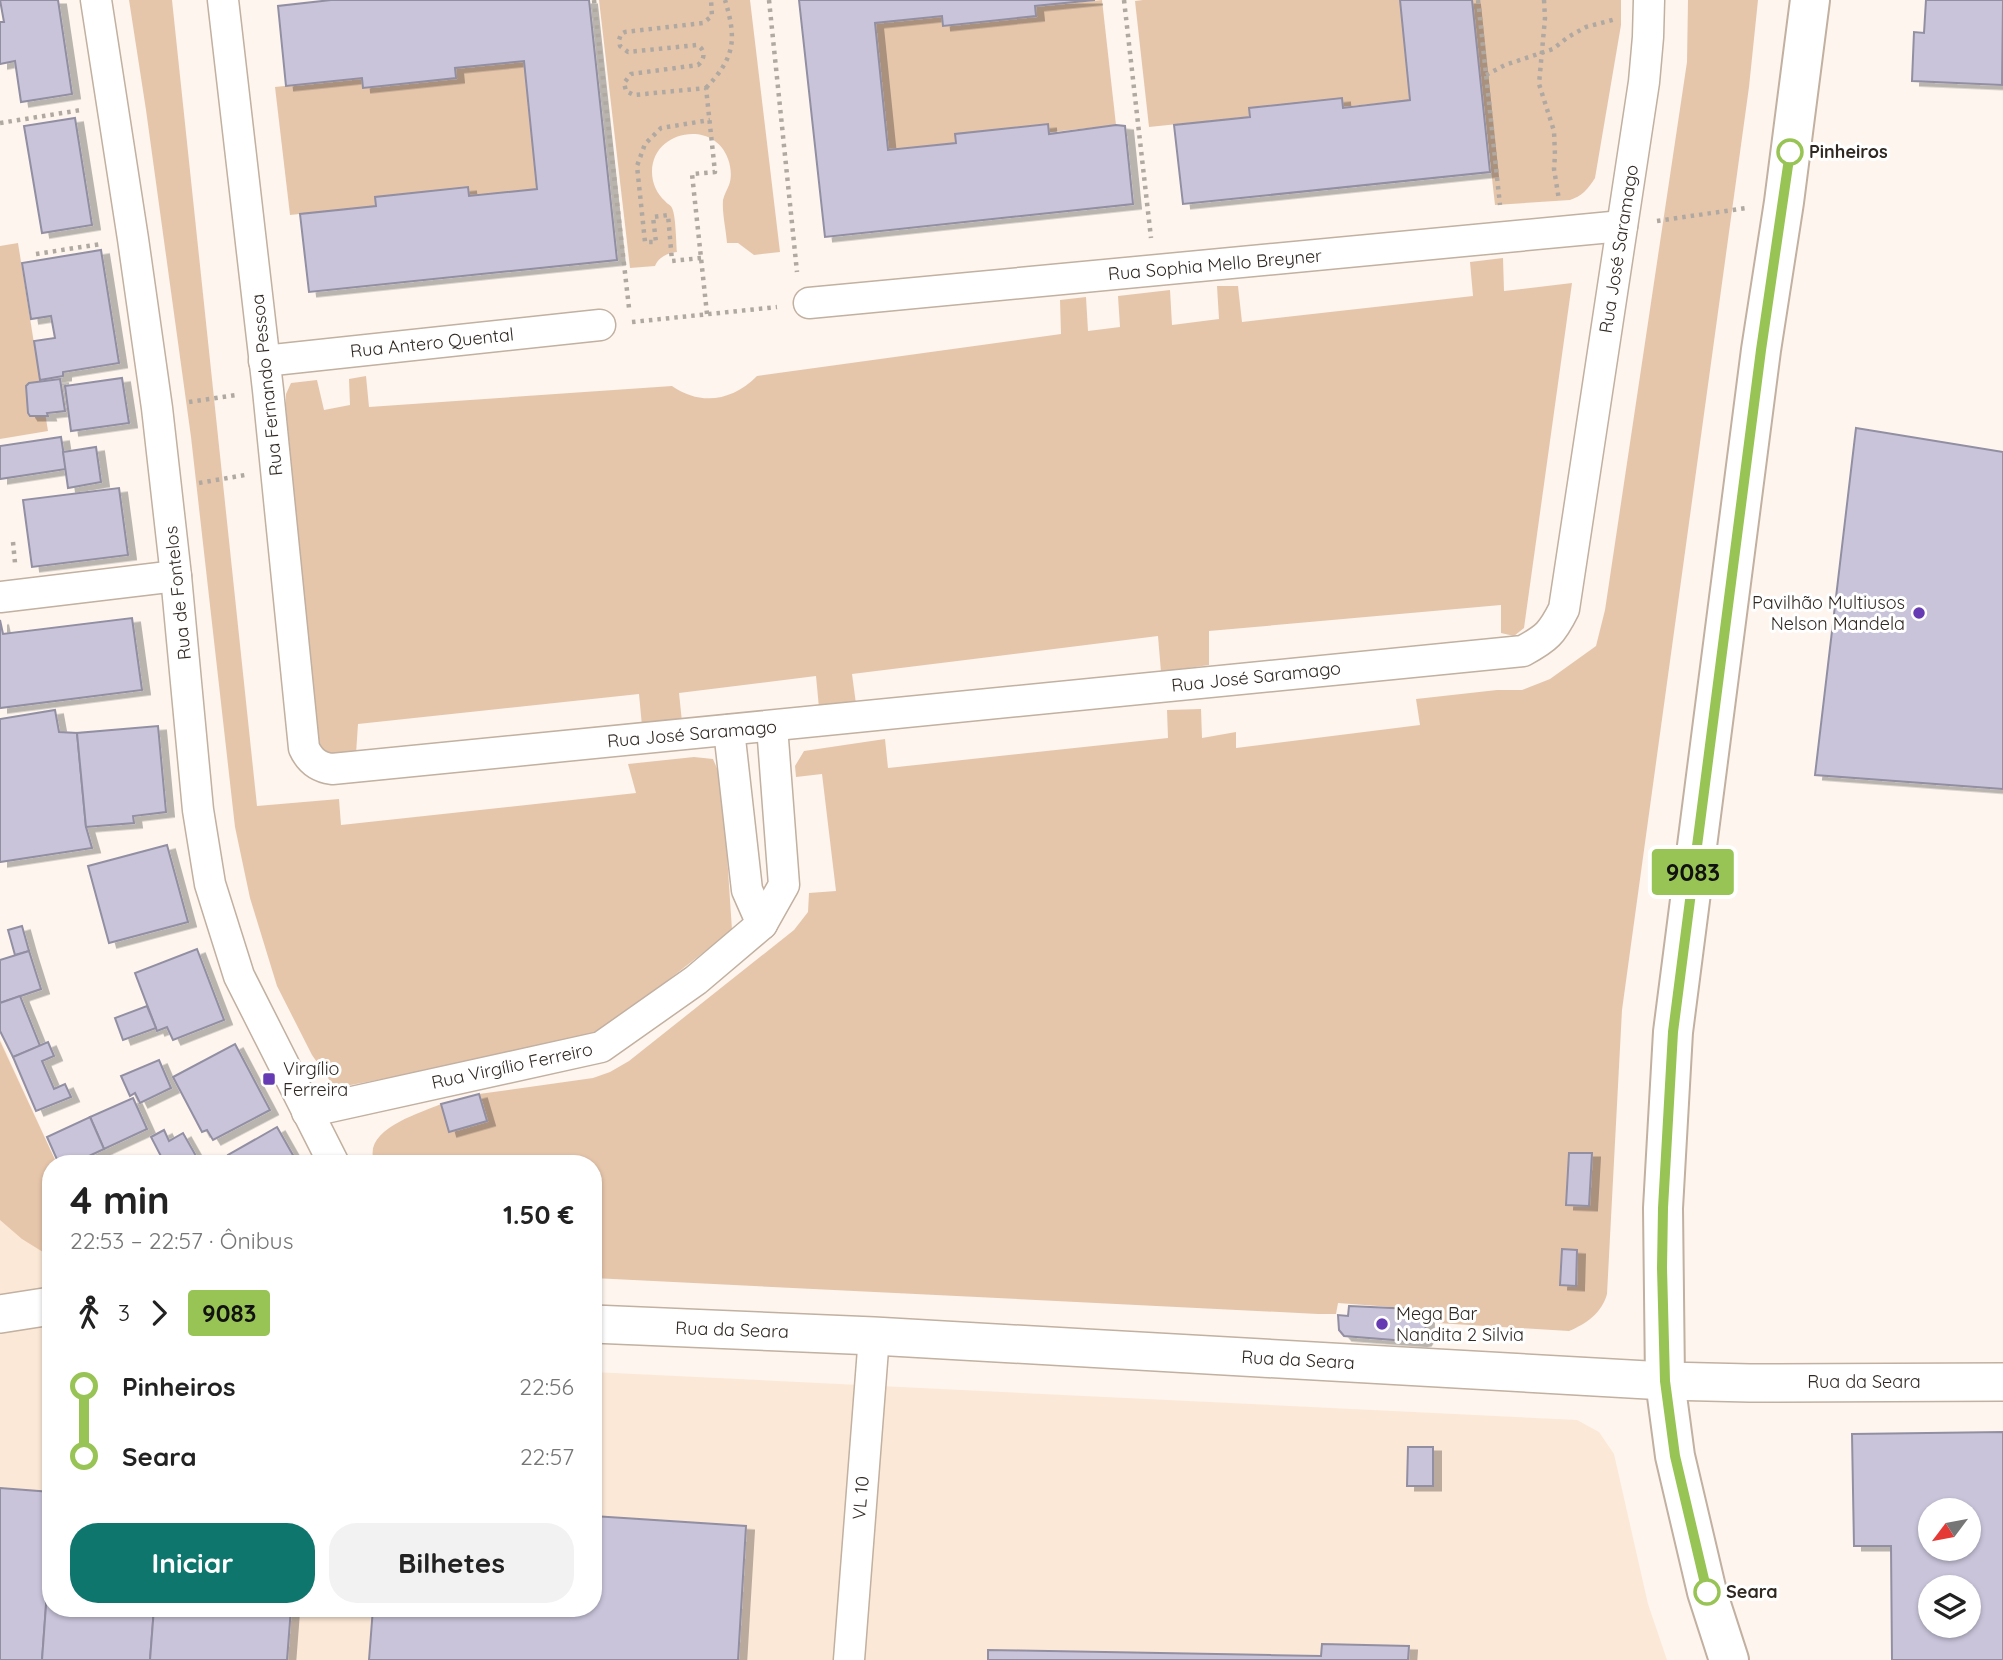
<!DOCTYPE html>
<html lang="pt">
<head>
<meta charset="utf-8">
<style>
	body { margin:0; font-family:Quicksand,sans-serif; background:#f2f2f2; color:#222; height:100vh; display:flex; flex-direction:column; font-size:26px; white-space:nowrap }
	* { box-sizing:border-box; margin:0 }
	p { font-size:23px; color:#767676 }
	.icon { flex:none; width:38px; height:38px; fill:none; stroke:currentColor; stroke-width:2; stroke-linecap:round; stroke-linejoin:round }
	.map { position:relative; flex:1; overflow:hidden }
	.panel { position:absolute; left:42px; top:1155px; width:560px; height:462px; display:flex; flex-direction:column; background:#fff; border-radius:28px; box-shadow:0 2px 5px #0004 }
	.panel>* { flex:none }
	.badge { padding:0 14px; border-radius:5px; font-size:24px; line-height:46px }
	.needle { width:46px; rotate:238deg }
	.tools { position:absolute; left:1918px; top:1498px; display:grid; gap:14px }
	.tools a { display:grid; place-items:center; width:63px; height:63px; border-radius:50%; background:#fff; box-shadow:0 2px 5px #0004; font-size:35px }
	.map>.badge { position:absolute; translate:-50% -50%; box-shadow:0 0 0 4px #fff }
	.legs { display:flex; align-items:center; gap:10px; height:77px; padding:0 28px; font-size:23px }
	.legs p { margin-inline-start:auto }
	.overview { display:flex; align-items:center; justify-content:space-between; height:119px; padding:0 28px }
	h1 { font-size:38px; font-weight:700; line-height:52px }
	.primary-button { display:flex; gap:14px; margin-top:auto; padding:14px 28px }
	.primary-button a { flex:1; height:80px; border-radius:28px; background:#0f766e; color:#fff; font-size:28px; font-weight:700; line-height:80px; text-align:center }
	.primary-button a+a { background:#f2f2f2; color:#222 }
	ul { padding:0 28px; list-style:none }
	li { display:flex; align-items:center; gap:24px; height:70px; font-size:26px }
	li i { display:grid; place-items:center; width:10px; height:100%; margin:0 9px; background:currentColor }
	li i::after { content:''; width:18px; height:18px; margin:-9px; border:5px solid; border-radius:50%; background:#fff }
	li p { margin-inline-start:auto }
	li:first-child i { background:linear-gradient(#0000 50%,currentColor 0) }
	li:last-child i { background:linear-gradient(currentColor 50%,#0000 0) }
	.map>svg:first-child { display:block }
	.built { fill:#fce8d6 }
	.green { fill:#e6c6ab }
	.building { fill:#c9c4da; stroke:#938fa3; stroke-width:2; fill-rule:evenodd; filter:url(#shadow) }
	.lines { fill:none; stroke-linecap:round; stroke-linejoin:round }
	.minor-casing { stroke:#c2b0a0; stroke-width:33 }
	.tertiary-casing { stroke:#c2b0a0; stroke-width:40 }
	.primary-casing { stroke:#c2b0a0; stroke-width:42 }
	.path { stroke:#b0a9a2; stroke-width:4.5; stroke-dasharray:3.5 5; stroke-linecap:butt }
	.minor { stroke:#fff; stroke-width:30 }
	.tertiary { stroke:#fff; stroke-width:37 }
	.primary { stroke:#fff; stroke-width:38 }
	.line-1-casing { stroke:#fff; stroke-width:16 }
	.line-1 { stroke:#98c455; stroke-width:10 }
	.stop-1-dot { fill:#fff; stroke:#98c455; stroke-width:3.5 }
	.poi-dot { fill:#663ab2; stroke:#fff; stroke-width:2.5 }
	.labels { text-anchor:middle; stroke-width:6; stroke-linejoin:round; paint-order:stroke }
	.stop-label { font-size:18px; font-weight:bold; fill:#302923; stroke:#fff; text-anchor:start }
	.street-label { font-size:18px; fill:#302923; stroke:#fff }
	.poi-label { font-size:18px; fill:#302923; stroke:#fff; text-anchor:start }
</style>
</head>
<body>
<div class="map">
<svg width="2003" height="1660" viewBox="0 0 2003 1660">
	<defs>
		<filter id="shadow"><feDropShadow dx="8" dy="4.5" stdDeviation="0" flood-color="#0004"/></filter>
	</defs>
	<rect width="100%" height="100%" fill="#fdf5ee"/>
	<polygon class="built" points="0,1039 57,1164 51,1164 51,1608 593,1608 593,1372 1577,1420 1599,1432 1614,1454 1648,1604 1667,1660 0,1660"/>
	<g class="green">
		<polygon points="129,0 172,0 257,806 339,799 341,825 636,793 628,764 694,757 713,759 722,780 732,930 593,1039 335,1088 312,1055 277,986 250,898 235,827 191,437 146,110"/>
		<path d="M599,0h151l30,252 -26,3 -16,-12h-11c-1,-14 -5,-29 -4,-43 1,-5 4,-10 6,-15 3,-8 2,-18 -1,-26 -14,-40 -76,-29 -76,13 0,11 5,22 13,29 2,3 6,4 7,7 4,8 4,34 5,44 -10,1 -18,5 -22,14l-25,2z"/>
		<polygon points="1102,0 1116,125 888,150 875,23"/>
		<polygon points="1143,0 1400,0 1410,100 1149,127 1135,1"/>
		<path d="M1472,0h149v25l-26,153c-7,11 -13,18 -25,22l-75,5z"/>
		<path d="M1688,0h70l-9,87 -127,923 -15,284c-5,19 -21,30 -38,37l-132,-8 -6,-13 -93,-7 -2,11h-18l-725,-36v-114h-218c-15,-34 43,-50 66,-60l8,28 38,-11 -8,-27 114,-16 17,-6 19,-11 165,-131 14,-18 1,-19 27,-2 -14,-117 -26,3 -1,-11 9,-15 81,-12 3,29 280,-30 -1,-28 34,-1 1,29 34,-6v16l184,-23 -4,-26 81,-9h25l28,-11 46,-33 9,-36 82,-548z"/>
		<polygon points="524,61 537,189 290,215 275,87"/>
		<polygon points="18,243 48,431 0,439 0,246"/>
		<path d="M1503,258l1,33 68,-8 -48,345 -10,8 -13,-3v-28l-292,26v34l-48,7 -3,-36 -306,38 4,30 -37,4 -3,-32 -137,17 3,29 -40,4 -3,-32 -281,30 -2,30 -36,6 -34,-352v-14l5,-11 26,-3 7,30 26,-5 -1,-26 17,-3 3,31 303,-21c29,20 60,15 85,-10l304,-42 -1,-34 26,-3 2,34 32,-4 -2,-31 52,-6 2,35 47,-6 -2,-33h21l4,36 231,-26 -3,-34z"/>
		<polygon points="0,1041 57,1164 51,1164 51,1257 22,1239 0,1220"/>
	</g>
	<g class="building">
		<polygon points="0,0 58,0 72,94 21,102 15,61 0,64 0,22 4,22"/>
		<polygon points="331,0 589,0 617,260 309,292 300,214 376,206 375,197 468,187 469,196 537,189 524,61 455,68 456,78 363,88 362,78 286,86 278,6"/>
		<polygon points="799,0 1095,0 1035,6 1036,16 943,26 942,16 875,23 888,150 956,143 955,134 1048,124 1049,134 1116,125 1125,126 1133,204 825,237"/>
		<polygon points="1400,0 1472,0 1490,172 1183,204 1174,125 1250,117 1249,108 1342,98 1343,108 1410,100"/>
		<polygon points="1926,0 2003,0 2002,85 1912,81 1914,32 1924,33"/>
		<polygon points="75,118 92,225 42,233 24,126"/>
		<polygon points="101,250 119,363 63,372 63,376 40,380 34,341 55,338 51,316 31,319 22,263"/>
		<polygon points="122,378 129,423 71,431 65,386"/>
		<polygon points="60,379 65,411 47,413 48,416 30,416 28,413 26,386 29,383"/>
		<polygon points="1856,428 2003,452 2003,789 1815,775"/>
		<polygon points="61,437 66,469 0,479 0,446"/>
		<polygon points="96,447 101,482 68,488 63,452"/>
		<polygon points="119,488 128,555 32,567 23,500"/>
		<polygon points="132,618 142,690 0,708 0,620 3,634"/>
		<polygon points="55,710 59,732 77,733 86,827 92,848 0,862 0,719"/>
		<polygon points="158,726 166,812 133,816 134,823 86,827 77,733"/>
		<polygon points="167,845 188,922 109,943 88,866"/>
		<polygon points="22,926 29,951 15,955 8,930"/>
		<polygon points="197,949 224,1020 173,1040 167,1027 157,1031 135,973"/>
		<polygon points="29,951 41,989 0,1003 0,960"/>
		<polygon points="20,996 40,1046 13,1057 0,1031 0,1003"/>
		<polygon points="147,1006 156,1028 123,1040 115,1018"/>
		<polygon points="48,1042 54,1056 42,1061 54,1089 65,1084 71,1097 36,1111 13,1057"/>
		<polygon points="235,1044 270,1110 213,1140 207,1130 202,1132 173,1077"/>
		<polygon points="159,1060 171,1088 140,1103 135,1093 130,1096 121,1076"/>
		<polygon points="479,1094 487,1121 449,1132 441,1104"/>
		<polygon points="133,1098 147,1129 104,1149 90,1117"/>
		<polygon points="90,1117 104,1149 72,1164 59,1164 47,1137"/>
		<polygon points="277,1127 298,1164 232,1164 228,1155"/>
		<polygon points="164,1130 169,1141 183,1133 196,1156 180,1164 165,1164 151,1137"/>
		<polygon points="1569,1153 1592,1153 1589,1206 1566,1205"/>
		<polygon points="1562,1249 1577,1250 1576,1286 1560,1285"/>
		<polygon points="1349,1306 1413,1309 1416,1315 1424,1315 1426,1319 1425,1338 1423,1341 1419,1342 1344,1336 1339,1330 1338,1315 1348,1316"/>
		<path d="M2003,1432v228h-111l-1,-114h-37l-2,-112zM1930,1510h39v39h-39zM1930,1587h39v39h-39z"/>
		<polygon points="1408,1447 1433,1447 1433,1486 1407,1486"/>
		<polygon points="0,1488 51,1492 51,1537 42,1660 0,1660"/>
		<polygon points="593,1516 746,1526 738,1660 369,1660 373,1608 593,1608"/>
		<polygon points="51,1537 51,1608 154,1608 150,1660 42,1660"/>
		<polygon points="154,1608 291,1608 287,1660 150,1660"/>
		<polygon points="1322,1644 1409,1646 1408,1660 988,1660 988,1650 1321,1656"/>
	</g>
	<g class="lines">
		<defs>
			<g id="minor">
				<polyline points="96,0 133,239 157,408 176,576 198,810 210,884 239,976 334,1164"/>
				<path d="M223,0l45,390 36,358c6,13 14,19 28,21l1191,-118c24,-13 29,-18 41,-42l80,-527 4,-45 1,-37"/>
				<polyline points="809,303 1622,226"/>
				<polyline points="264,361 600,325"/>
				<polyline points="0,597 176,576"/>
				<polyline points="729,730 747,890 762,924"/>
				<polyline points="307,1112 601,1047 696,980 762,924 784,885 772,726"/>
				<polyline points="849,1660 874,1336"/>
			</g>
			<g id="tertiary">
				<polyline points="0,1314 51,1306"/>
				<polyline points="593,1324 874,1336 1665,1381 1750,1383 2003,1382"/>
			</g>
			<polyline id="primary" points="1729,1660 1707,1592 1675,1456 1665,1381 1663,1208 1673,1032 1761,350 1784,202 1810,0"/>
		</defs>
		<use href="#minor" class="minor-casing"/>
		<use href="#tertiary" class="tertiary-casing"/>
		<use href="#primary" class="primary-casing"/>
		<g class="path">
			<polyline points="594,0 629,308"/>
			<polyline points="769,0 797,272"/>
			<polyline points="1124,0 1151,238"/>
			<polyline points="1478,0 1500,205"/>
			<polyline points="1544,0 1545,18 1539,84 1554,131 1555,155 1554,169 1559,200"/>
			<polyline points="1486,75 1505,65 1553,49 1568,37 1586,27 1616,19"/>
			<path d="M706,88c29,-31 31,-48 19,-88"/>
			<polyline points="0,123 81,110"/>
			<polyline points="1657,221 1746,208"/>
			<polyline points="36,254 101,244"/>
			<polyline points="701,258 672,261 668,215 653,217 656,242 645,242 637,166 645,144 661,128 710,120"/>
			<path d="M707,314l-15,-140 23,-2 -9,-84 -72,7 -8,-4 -2,-8 7,-9 67,-9c7,-6 8,-15 -1,-20l-69,7 -8,-6 -1,-6 2,-6 4,-2 78,-9 9,-7 -1,-16"/>
			<polyline points="632,322 777,307"/>
			<polyline points="189,402 236,395"/>
			<polyline points="199,483 245,475"/>
			<polyline points="13,542 15,563"/>
		</g>
		<use href="#minor" class="minor"/>
		<use href="#tertiary" class="tertiary"/>
		<use href="#primary" class="primary"/>
	</g>
	<g class="lines">
		<defs>
			<polyline id="line-1" points="1707,1592 1675,1456 1665,1381 1662,1268 1663,1208 1673,1032 1761,350 1790,152"/>
		</defs>
		<use href="#line-1" class="line-1-casing"/>
		<use href="#line-1" class="line-1"/>
	</g>
	<g class="stop-1-dot">
		<circle cx="1790" cy="152" r="12"/>
		<circle cx="1707" cy="1592" r="12"/>
	</g>
	<g class="poi-dot">
		<circle cx="1919" cy="613" r="7"/>
		<rect x="262" y="1072" width="14" height="14" rx="3.5"/>
		<circle cx="1382" cy="1324" r="7"/>
	</g>
	<g class="labels">
		<g class="stop-label">
			<text x="1809" y="158">Pinheiros</text>
			<text x="1726" y="1598">Seara</text>
		</g>
		<g class="street-label">
			<text transform="translate(1619 249) rotate(-81)" y="6">Rua José Saramago</text>
			<text transform="translate(1215 265) rotate(-5)" y="6">Rua Sophia Mello Breyner</text>
			<text transform="translate(432 343) rotate(-6)" y="6">Rua Antero Quental</text>
			<text transform="translate(267 385) rotate(-96)" y="6">Rua Fernando Pessoa</text>
			<text transform="translate(178 593) rotate(-96)" y="6">Rua de Fontelos</text>
			<text transform="translate(1256 677) rotate(-6)" y="6">Rua José Saramago</text>
			<text transform="translate(692 734) rotate(-5)" y="6">Rua José Saramago</text>
			<text transform="translate(512 1066) rotate(-12)" y="6">Rua Virgílio Ferreiro</text>
			<text transform="translate(732 1330) rotate(2)" y="6">Rua da Seara</text>
			<text transform="translate(1298 1360) rotate(3)" y="6">Rua da Seara</text>
			<text x="1864" y="1388">Rua da Seara</text>
			<text transform="translate(861 1498) rotate(-85)" y="6">VL 10</text>
		</g>
		<g class="poi-label">
			<text x="1905" y="609" text-anchor="end">Pavilhão Multiusos<tspan x="1905" dy="21">Nelson Mandela</tspan></text>
			<text x="283" y="1075">Virgílio<tspan x="283" dy="21">Ferreira</tspan></text>
			<text x="1396" y="1320">Mega Bar<tspan x="1396" dy="21">Nandita 2 Silvia</tspan></text>
		</g>
	</g>
</svg>
<div class="tools">
<a><svg class="needle" viewBox="-14 -14 28 28"><path d="M0-13l5 13h-10z" fill="#e53935"/><path d="M0 13l5-13h-10z" fill="#767676"/></svg></a>
<a><svg class="icon" aria-label="layers" viewBox="0 0 24 24"><path d="M12 4l9 5-9 5-9-5zM3 14l9 5 9-5"/></svg></a>
</div>
<b class="badge" style="left:1693px;top:872px;background:#98c455;color:#111">9083</b>
<section class="panel">
<div class="overview"><div><h1>4 min</h1><p>22:53 – 22:57 · Ônibus</p></div><b>1.50 €</b></div>
<div class="legs"><svg class="icon" aria-label="walk" viewBox="0 0 24 24"><circle cx="13" cy="4" r="2"/><path d="M13 8l-2 6 4 7M11 14l-3 7M7 12l3-4h3l4 4"/></svg>3<svg class="icon" aria-label="forward" viewBox="0 0 24 24"><path d="M9 5l7 7-7 7"/></svg><b class="badge" style="background:#98c455;color:#111">9083</b></div>
<ul>
<li><i style="color:#98c455"></i><b>Pinheiros</b><p>22:56</p></li>
<li><i style="color:#98c455"></i><b>Seara</b><p>22:57</p></li>
</ul>
<div class="primary-button"><a>Iniciar</a><a>Bilhetes</a></div>
</section>
</div>
</body>
</html>
